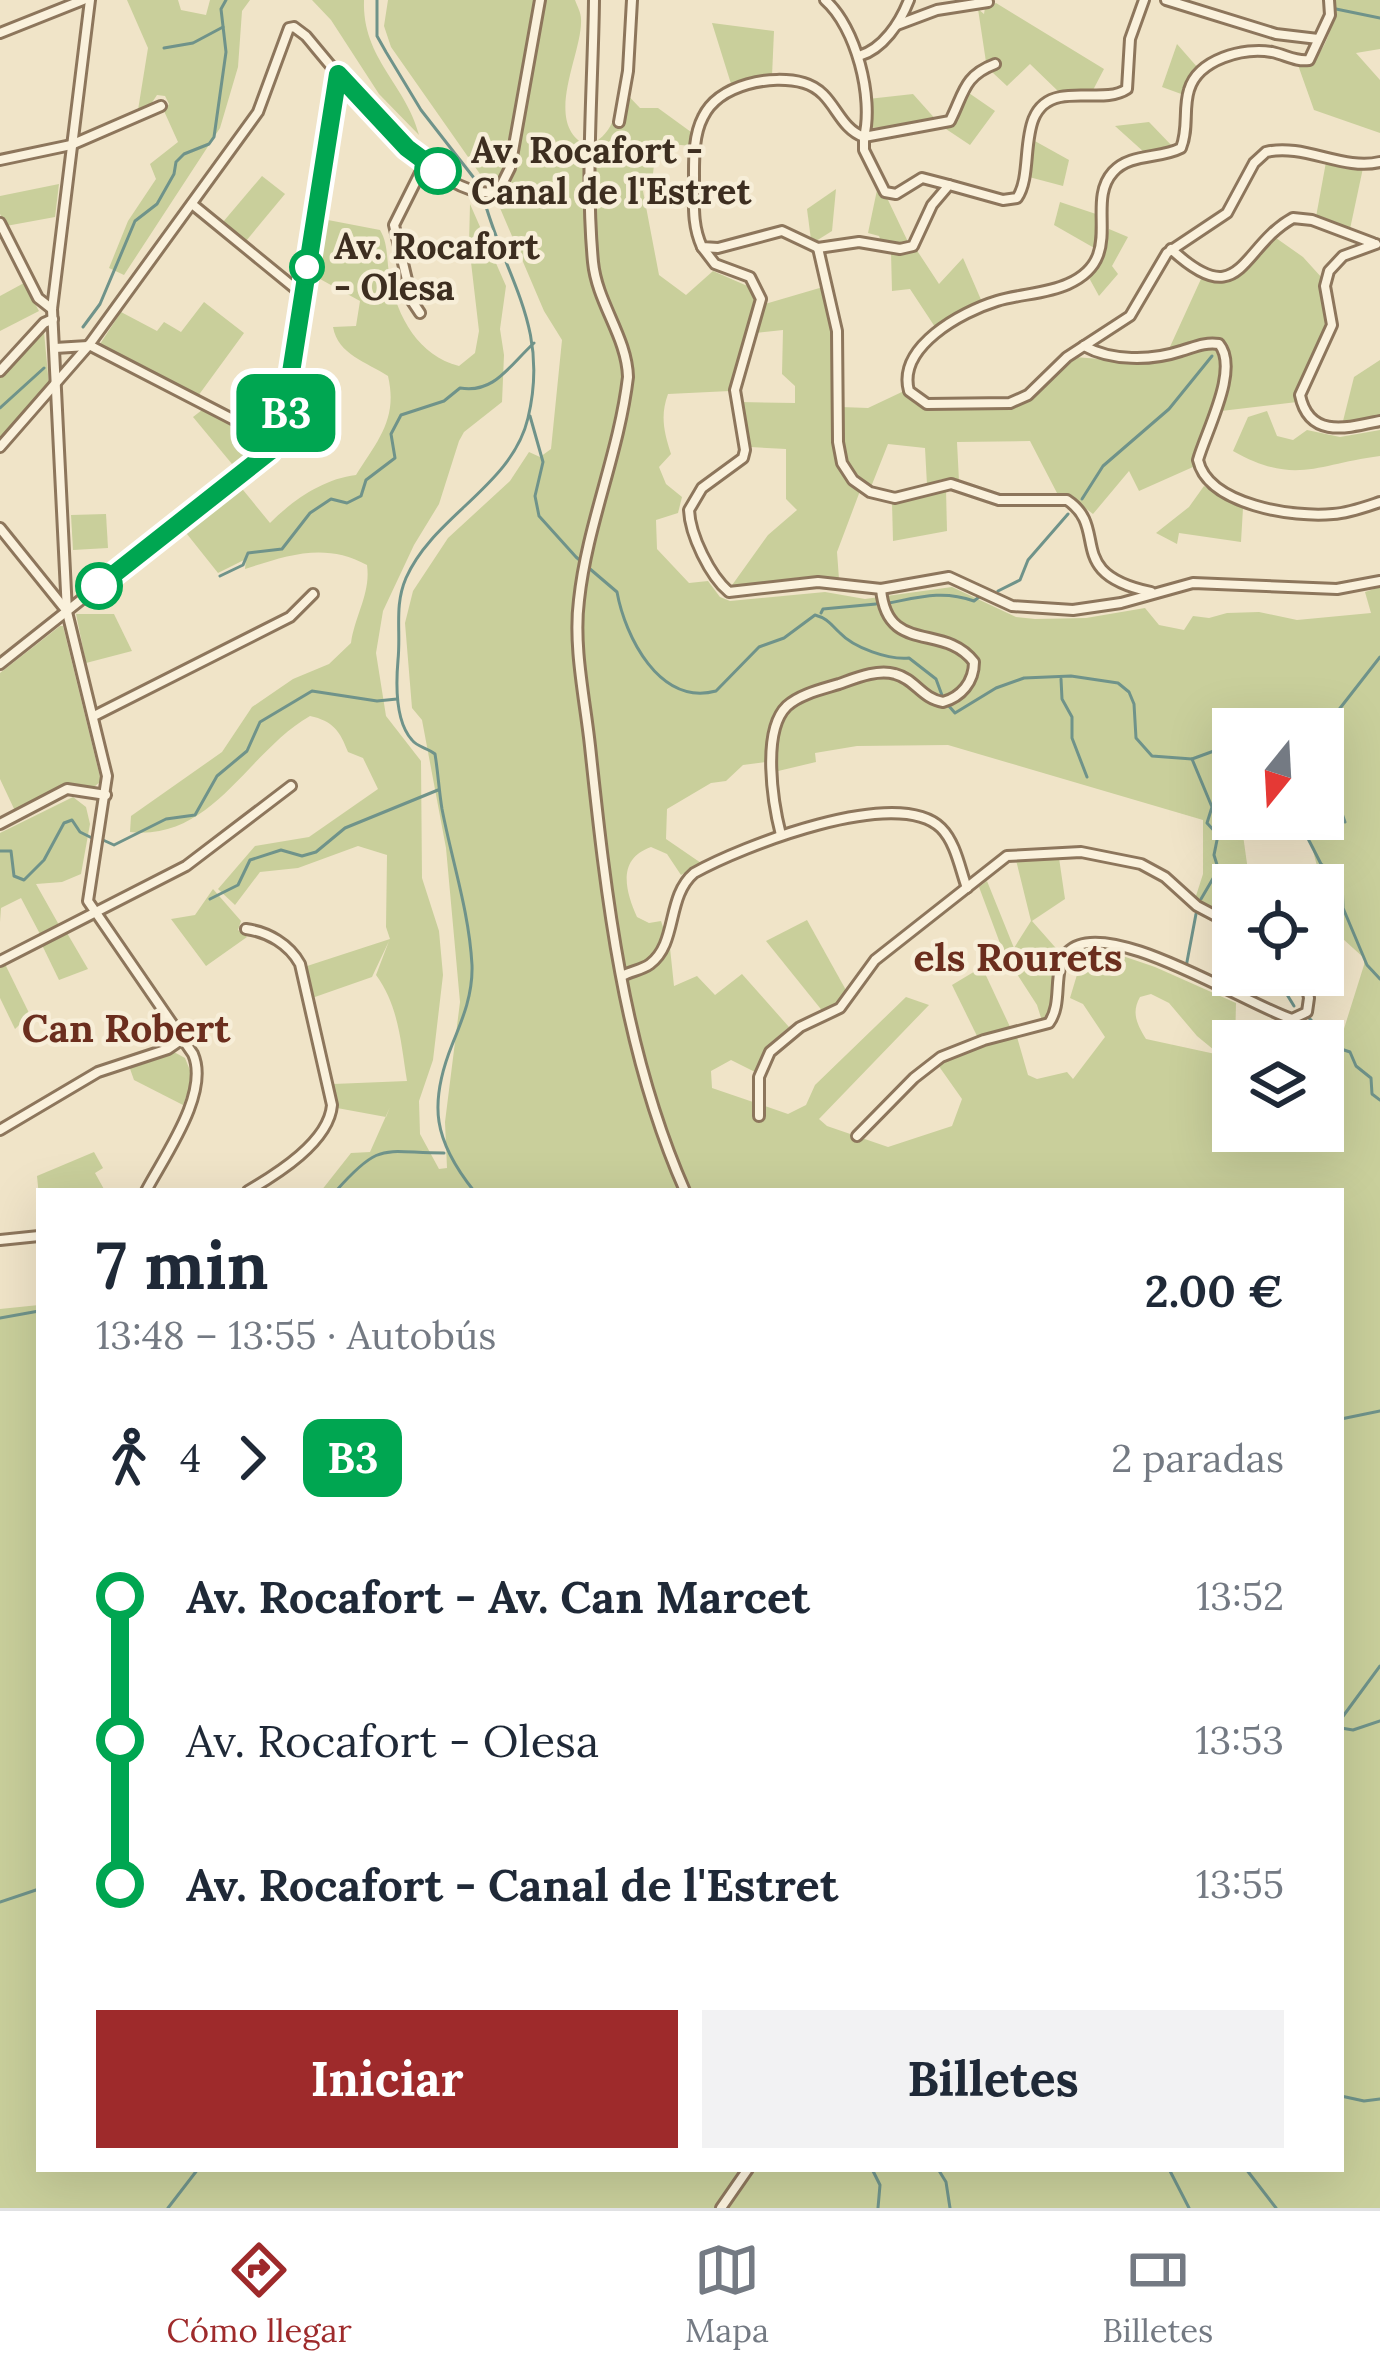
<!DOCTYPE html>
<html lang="es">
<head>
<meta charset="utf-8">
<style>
	body { margin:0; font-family:Lora,serif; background:#f2f2f3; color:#1f2937; height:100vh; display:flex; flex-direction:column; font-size:45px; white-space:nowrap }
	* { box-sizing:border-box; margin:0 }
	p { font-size:39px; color:#747a83 }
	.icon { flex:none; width:66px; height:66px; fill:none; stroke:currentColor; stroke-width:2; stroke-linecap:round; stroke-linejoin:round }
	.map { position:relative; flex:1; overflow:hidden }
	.details { position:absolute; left:36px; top:1188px; width:1308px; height:984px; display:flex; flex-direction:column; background:#fff; border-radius:0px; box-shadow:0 12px 48px #0002 }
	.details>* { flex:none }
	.badge { padding:0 24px; border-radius:18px; font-size:42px; line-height:78px }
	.needle { width:78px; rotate:198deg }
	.controls { position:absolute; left:1212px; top:708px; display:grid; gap:24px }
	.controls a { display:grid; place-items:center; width:132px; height:132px; border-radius:0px; background:#fff; box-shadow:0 12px 48px #0002; font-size:60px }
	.map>.badge { position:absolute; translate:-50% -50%; box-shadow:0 0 0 6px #fff }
	.legs { display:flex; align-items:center; gap:18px; height:132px; padding:0 60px; font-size:39px }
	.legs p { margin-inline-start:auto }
	.overview { display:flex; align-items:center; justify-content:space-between; height:204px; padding:0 60px }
	h1 { font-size:66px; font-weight:700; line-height:90px }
	.primary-button { display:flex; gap:24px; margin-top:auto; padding:24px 60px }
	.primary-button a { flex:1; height:138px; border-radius:0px; background:#9e2a2b; color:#fff; font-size:48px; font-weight:700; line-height:138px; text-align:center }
	.primary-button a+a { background:#f2f2f3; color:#1f2937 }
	ul { padding:0 60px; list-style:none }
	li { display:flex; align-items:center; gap:42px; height:144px; font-size:45px }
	li i { display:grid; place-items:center; width:18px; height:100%; margin:0 15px; background:currentColor }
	li i::after { content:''; width:30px; height:30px; margin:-15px; border:9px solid; border-radius:50%; background:#fff }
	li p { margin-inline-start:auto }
	li:first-child i { background:linear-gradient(#0000 50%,currentColor 0) }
	li:last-child i { background:linear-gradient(currentColor 50%,#0000 0) }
	.tab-bar { display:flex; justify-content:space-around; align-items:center; height:168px; border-top:3px solid #e0e1e3; background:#fff; font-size:33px; color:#747a83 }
	.tab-bar a { display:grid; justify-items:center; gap:6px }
	.tab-bar .on { color:#9e2a2b }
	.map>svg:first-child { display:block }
	.green { fill:#c9cf9b; fill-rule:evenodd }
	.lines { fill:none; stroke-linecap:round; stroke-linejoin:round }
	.stream { stroke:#6f938a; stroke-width:3 }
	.minor-casing { stroke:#8d765c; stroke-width:14 }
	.minor { stroke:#faf1dc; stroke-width:8 }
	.line-1-casing { stroke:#fff; stroke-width:27 }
	.line-1 { stroke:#00a651; stroke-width:18 }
	.stop-1-dot { fill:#fff; stroke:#00a651; stroke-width:6 }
	.labels { text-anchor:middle; stroke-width:9; stroke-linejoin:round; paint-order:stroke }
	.stop-label { font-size:36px; font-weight:bold; fill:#3d2e20; stroke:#f7eed8; text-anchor:start }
	.neighbourhood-label { font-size:39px; font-weight:bold; fill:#6b2e1e; stroke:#f7eed8 }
</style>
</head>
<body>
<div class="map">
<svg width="1380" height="2208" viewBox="0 0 1380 2208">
	<rect width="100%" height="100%" fill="#f0e4c8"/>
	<g class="green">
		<polygon points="127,0 178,0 181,10 206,15 210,0 250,0 242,11 238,67 220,128 124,275 109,268 128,221 156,179 150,164 178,142 164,111 169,104 165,96 157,95 151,104 138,110 148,48"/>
		<path d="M312,0h52c-2,59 42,84 55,135l-40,-41 -48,-74z"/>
		<path d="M388,0h187c2,6 6,12 6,19 2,35 -40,104 6,127 26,-10 30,-33 33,-59l20,21h18l33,24 -1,14 -27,-3 -7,5 -4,34 -9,9 16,84 27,20 27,-24 39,17 3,12 -25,91 -62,3c-8,22 -4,38 3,60l-12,13 7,17 16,13 -4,16 -22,7 1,29 32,34 19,-2 12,16 10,4 95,-9 40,7 87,-12 64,30 19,2 51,-1 59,-10 14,17 25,5 9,-14 16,2 18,-5 32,-1 38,8 74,-7 -6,-21 15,-5v1621h-1380v-899l39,-4v864h1302v-978h-1020l30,-38 19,-1 20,-45 -4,10 -49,-9 -4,-24 74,-3c-6,-37 -8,-75 -31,-106l13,-34 -17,36 -60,21 -8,-31 86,-28 -4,-12 1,-72 -29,-9 -60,22 -38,4 -25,33 -17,-16 37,-43 54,-9 69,-48 -15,-31 -15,-6c-8,-21 -15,-31 -38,-36 -63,36 -97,125 -180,116l1,-16 91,-64 30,-45 41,-28 36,-15 22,-21c4,-28 20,-50 16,-78 -42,-23 -79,-10 -122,4l1,-10 -28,14 -35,-44 56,-44 31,38c23,-23 53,-44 86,-48 22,-35 42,-56 32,-99 -21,-14 -50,-21 -55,-49l23,-1 4,-25 -40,-22 4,-54 4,-5 52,10c9,15 6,31 10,48 7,39 29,78 69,88l16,-13 4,-22 -10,-86 1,-41 36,82 -6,43 4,26 -2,47 -38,30 -5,9 -20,63 -25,41 -31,66 -7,42 10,63 35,45 1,117 17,53 4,44 -10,85 -14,41 1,33 19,35 8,-1 -2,-46 15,-120 -14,-154 -24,-128 -10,-12 -7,-85 8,-32 35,-53 62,-57 19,-29 11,5 11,-8 11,-109 -18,-29 -44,-103 -20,-34 -89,-127 -7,-21zM1233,729h90v90h-18l15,59 19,9 3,19 -19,32 20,1 21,19v7l-22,70 -4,6 -15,2v88h-90l3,-128 -81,-36 -53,-18 -20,9 -12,40 13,6 22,33 -32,42 -6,-7 -30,7 -9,-4 -11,-38 -59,17 -20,11 24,34 -10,27 -64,21 -61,-21 -8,-7 110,-114 -23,-8 -91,88 -9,20 -18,9 -76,-26 -1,-17 20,-11 24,12 15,-29 19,-16 -47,-53 -27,21 -18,-19 -23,10 -4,-38 -9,-27 -12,2 -12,-6c-12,-27 -20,-58 14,-70l16,7 14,21 20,-12 -35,-24 1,-30 44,-26 15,-2 17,-16 31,-4v11l42,-10 -1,-9 42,-7 91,-1 255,75v54l-8,25 38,21v-35h17l-8,-57 55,-9h-64zM1151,994l18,9 28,33 23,19 -74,-16c-9,-15 -15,-26 -6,-42z"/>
		<path d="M1334,0h46v49l-24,4 24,27v53l-66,-23 -16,-45 9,1c18,-12 29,-45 27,-66z"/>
		<polygon points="996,3 1104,69 1092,92 1060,93 1030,64 1007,86 992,72 1000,68 1000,61 993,58 986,62 978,9 984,14 985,8"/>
		<polygon points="712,23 774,31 772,76 732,87"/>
		<polygon points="1177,44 1198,68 1184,95 1162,87"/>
		<polygon points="966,91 995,111 970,145 946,129 958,121"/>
		<polygon points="913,94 938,122 872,128 868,99"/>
		<polygon points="1149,122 1174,148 1145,153 1115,126"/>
		<polygon points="1033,140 1069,160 1063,186 1029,177"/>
		<polygon points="1326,162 1363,168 1350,229 1316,217"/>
		<polygon points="262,176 285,194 246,241 223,222"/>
		<polygon points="59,184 55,217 6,226 0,214 0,196"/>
		<polygon points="836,189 832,231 816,241 811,240 807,209"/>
		<polygon points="877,190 888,200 909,244 881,241 879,236 868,233"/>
		<polygon points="1060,202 1099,215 1096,249 1054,225"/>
		<polygon points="1109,229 1128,237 1112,266 1118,274 1099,296 1088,276 1104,251"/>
		<path d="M1276,238l27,19 19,21 7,41 -31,66 -1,17 -76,9 11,-50 -4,-17 -18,-7 -41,12 32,-70c34,9 55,-18 75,-41z"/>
		<polygon points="916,249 939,284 963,258 982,302 937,330 910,289 892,291 891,252 904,254"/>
		<polygon points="24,283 39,311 0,331 0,296"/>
		<path d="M823,287c4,15 8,31 9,47 5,51 -16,119 28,157l-23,61 2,27 -37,-2 -72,11 38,-53 29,-25 -11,-11v-50l-36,-2 -10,-45 55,1v-17l-13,-12 1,-44 -27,3 9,-29z"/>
		<polygon points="204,302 244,333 198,396 100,344 121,312 157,331 164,322 181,332"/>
		<polygon points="44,332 49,385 0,440 0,378"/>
		<path d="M1212,347l10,9 -5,33 -24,78 -54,24 -10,-20 -36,43 -22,-17 -14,-4 -27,-52 -73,1 2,39 -17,-2 -15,6 -2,-37 -37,-4 -17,43c-30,-17 -29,-48 -30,-80l27,1 36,-17 11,13 14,4 90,-2 20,-13 35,-36 67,5z"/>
		<polygon points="1380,360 1380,417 1342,425 1354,377"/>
		<polygon points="202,410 266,442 267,446 237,470 193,417"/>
		<path d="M1267,411l10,25 16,4 14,-10 33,7 40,-7v26c-63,8 -85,30 -147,-5l15,-34z"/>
		<polygon points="1204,486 1243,508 1241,542 1179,533 1177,544 1156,533 1189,507"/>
		<polygon points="946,489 947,531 893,541 892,502"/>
		<polygon points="106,514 108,548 73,550 71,515"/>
		<polygon points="76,614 114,614 132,651 86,663"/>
		<polygon points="60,626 63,626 101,781 94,787 65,784 16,813 0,779 0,673"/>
		<polygon points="73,797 86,807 90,824 81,874 62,882 36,884 59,925 40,934 21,898 1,908 0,922 0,833"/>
		<path d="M1059,858l6,41 -33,22 30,34c-10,21 -3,52 -20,66l-5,-16 -33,-51 -25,-67 8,-6 27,67 17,-27 -15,-61z"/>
		<polygon points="213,889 241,921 238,930 247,937 206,966 171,919 195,915"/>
		<polygon points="807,920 847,992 835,1007 824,1013 766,941"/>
		<polygon points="67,933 88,969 59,980 42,945"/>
		<polygon points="5,964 30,1015 15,1029 0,998 0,966"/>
		<polygon points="982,967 1011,1029 978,1038 952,985"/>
		<polygon points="174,1052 185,1058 193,1078 183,1105 134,1080 129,1066"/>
		<polygon points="94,1152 103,1168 95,1173 105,1191 39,1191 39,1197 37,1176"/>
	</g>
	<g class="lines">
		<g class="stream">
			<polyline points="377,0 377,36 386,52 421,110 481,187"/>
			<polyline points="1336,9 1380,18"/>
			<polyline points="164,48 193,43 223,27"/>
			<polyline points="83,327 100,304 135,221 157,204 174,174 176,162 184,154 209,144 214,137 226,52 221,9 226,0"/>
			<polyline points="0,408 44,368"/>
			<path d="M530,416l13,46 -8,34 4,20 37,41 41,35c8,44 42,114 99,99l43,-44 25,-9 31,-23c14,4 15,9 25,18 14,15 49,27 69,25l27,21 7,19"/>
			<polyline points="1082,499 1103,466 1169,409 1212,356"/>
			<path d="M220,576l23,-11 5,-12 34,-4 28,-36 21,-14 16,4 14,-7 5,-16 29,-22 -4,-24 10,-19 43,-14 16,-13c34,6 49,-22 74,-45"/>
			<polyline points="998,591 1020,580 1028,560 1068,514"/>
			<path d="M889,603c31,-6 54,-13 85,-2l5,-4"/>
			<polyline points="821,613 823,609 876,604"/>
			<polyline points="1061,679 1062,699 1072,717 1072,738 1087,777"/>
			<polyline points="948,705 955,713 996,688 1024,678 1071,676 1118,683 1129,692 1134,704 1136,738 1152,756 1192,759 1233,744"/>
			<polyline points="1261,729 1266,720 1271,719 1318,729"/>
			<polyline points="1323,730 1380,657"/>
			<polyline points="1323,752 1323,756"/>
			<polyline points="1192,759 1212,807 1207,823 1218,835 1214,855 1225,891 1233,895"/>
			<polyline points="1323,767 1323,773"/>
			<polyline points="1323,790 1339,805 1345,822"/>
			<polyline points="1298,819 1321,864 1342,881 1343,908 1367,965 1380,979"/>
			<polyline points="103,840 114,845 166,819 195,815 217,776 247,751 260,722 312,691 377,701 397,699"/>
			<polyline points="0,851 11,851 14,876 24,880 44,860 64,823 72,820 80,832 92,838"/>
			<polyline points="210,899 238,885 250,860 281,850 302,856 316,852 345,828 438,790"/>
			<polyline points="1201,899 1218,870"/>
			<polyline points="1186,967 1196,914"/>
			<polyline points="1275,975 1294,1006"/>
			<polyline points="1309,1018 1338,1048 1350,1052 1356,1066 1371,1078 1372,1094 1380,1100"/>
			<path d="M336,1191c45,-51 47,-38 108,-38"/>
			<path d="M474,1191c-40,-50 -46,-86 -22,-146 11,-27 21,-51 20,-80 -3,-54 -20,-104 -30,-156 -3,-18 -4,-37 -7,-55 -7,-6 -18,-7 -23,-14 -17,-19 -16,-57 -14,-80 3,-29 -4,-54 8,-82 27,-62 106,-92 122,-160 22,-92 -23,-139 -45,-222"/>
			<polyline points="0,1318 39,1311"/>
			<polyline points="1341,1419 1380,1411"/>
			<polyline points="1341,1719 1380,1666"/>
			<polyline points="1341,1728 1353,1730 1380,1721"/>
			<polyline points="0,1902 39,1889"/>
			<polyline points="1341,2096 1364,2101 1380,2099"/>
			<polyline points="872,2169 880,2185 878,2208"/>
			<polyline points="938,2169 946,2182 950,2208"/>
			<polyline points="1169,2169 1189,2208"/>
			<polyline points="1246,2169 1276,2208"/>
			<polyline points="168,2208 198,2169"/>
		</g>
		<defs>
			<g id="minor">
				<path d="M90,0l-38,309 15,303 40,164 -19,125 105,153c17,39 -28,101 -47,137"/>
				<path d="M594,0c-1,86 -9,176 -1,262 4,41 34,75 35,115 -9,76 -41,148 -49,223 -6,47 6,99 11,146 16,150 33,305 95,445"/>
				<path d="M825,0c31,27 49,98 39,137l86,-16c14,-27 13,-45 45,-57"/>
				<polyline points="1166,0 1276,34 1318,39"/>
				<path d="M1329,0l1,15 -21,45c-13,2 -23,-5 -37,-8 -28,-5 -74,7 -83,38 -6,19 0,38 -8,58 -21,11 -51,5 -68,24 -29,32 14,86 -45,112 -22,10 -48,10 -71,17 -36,11 -100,46 -88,90l18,13 83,-1 18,-8 39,-38 63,-41 37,-63 60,-40 27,-50 12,-11c38,-9 77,19 114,10"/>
				<polyline points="897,25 937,10 988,2"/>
				<polyline points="0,33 83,0"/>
				<path d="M859,56c24,-7 41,-33 50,-56"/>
				<polyline points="619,122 628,71 632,0"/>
				<polyline points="0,160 71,145 161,106"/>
				<polyline points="192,204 302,294"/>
				<polyline points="0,223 38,298 52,309"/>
				<path d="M1376,244l-33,12 -14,15 -4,15 7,39 -32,70c9,44 47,33 80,26"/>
				<path d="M702,247l13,17 35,13 11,22 -26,91 10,60 -2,8 -41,30 -13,22c1,25 21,66 40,82l89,-10 63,7 68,-12 63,29 61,4 48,-7 72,-20 144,6 43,-8"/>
				<path d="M818,248l19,83 1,111 4,21 11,17 17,12 25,6 56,-14 48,16h68c44,29 -5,73 84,92"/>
				<path d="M818,248l-36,-17 -64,17 -16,-1c-10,-22 -8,-42 -8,-65 0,-21 -1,-46 9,-65 16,-33 69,-43 101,-34 31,9 32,44 60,54v13l21,42 11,2 26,-16 27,7"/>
				<path d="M818,248l41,-6 41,7 13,-3 19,-41 17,-20 54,15 14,-2c19,-27 -3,-92 43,-101 22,-5 49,4 67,-8l3,-50 14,-39"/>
				<path d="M1171,249c71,66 69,-2 122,-31l19,2 61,23"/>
				<polyline points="420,313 412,301 394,225 425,163"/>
				<polyline points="89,345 279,443"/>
				<path d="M1084,346c27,15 67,15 97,5 14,-4 23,-9 38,-7 21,25 -13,87 -21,116 10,45 96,58 135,54 16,-1 32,-7 47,-12"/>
				<polyline points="55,348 88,346"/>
				<polyline points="0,371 44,323 53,319"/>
				<path d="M0,447l89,-102 169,-233 31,-84 5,-1 12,9c32,38 139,176 193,154l11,-22 30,-168"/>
				<polyline points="0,528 66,610"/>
				<polyline points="0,664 279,443 338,74"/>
				<polyline points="94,716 290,617 313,594"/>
				<polyline points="0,824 67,789 106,795"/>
				<path d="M781,835c-8,-31 -20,-104 6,-129 13,-12 36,-17 52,-22 17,-6 38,-15 56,-10 20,5 27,25 48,28 18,-5 31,-20 31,-40 -30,-40 -87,-6 -93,-73"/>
				<polyline points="1289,885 1311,881 1329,888 1334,902 1323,916"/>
				<path d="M246,929c22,3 43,15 54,35l32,141c-3,37 -55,69 -84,86"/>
				<polyline points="0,961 186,866 291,786"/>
				<path d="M622,976c9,-5 20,-6 28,-12 28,-21 16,-67 44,-91 46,-26 203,-88 247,-45 15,15 19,41 26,60"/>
				<polyline points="759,1116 759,1077 770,1052 800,1027 840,1008 875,960 1007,856 1081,852 1141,864 1165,877 1197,906 1233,925"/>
				<polyline points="0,1130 98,1072 168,1049 181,1040"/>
				<path d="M857,1136l57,-58 27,-21 43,-17 65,-17c15,-21 2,-52 19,-71 36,-39 181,54 224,67l15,-7 2,-14 -5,-23"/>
				<polyline points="0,1240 39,1236"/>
				<polyline points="721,2208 748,2169"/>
			</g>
		</defs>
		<use href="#minor" class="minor-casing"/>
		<use href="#minor" class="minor"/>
	</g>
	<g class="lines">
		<defs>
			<polyline id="line-1" points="99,586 269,452 281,436 338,74 407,148 438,171"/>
		</defs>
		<use href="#line-1" class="line-1-casing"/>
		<use href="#line-1" class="line-1"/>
	</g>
	<g class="stop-1-dot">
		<circle cx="438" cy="171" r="21"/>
		<circle cx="307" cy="267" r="15"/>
		<circle cx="99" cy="586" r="21"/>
	</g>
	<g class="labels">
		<g class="stop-label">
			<text x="471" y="163">Av. Rocafort -<tspan x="471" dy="41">Canal de l'Estret</tspan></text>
			<text x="334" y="259">Av. Rocafort<tspan x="334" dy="41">- Olesa</tspan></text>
		</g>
		<g class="neighbourhood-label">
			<text x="1018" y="971">els Rourets</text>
			<text x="126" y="1042">Can Robert</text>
		</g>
	</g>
</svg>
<div class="controls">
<a><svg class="needle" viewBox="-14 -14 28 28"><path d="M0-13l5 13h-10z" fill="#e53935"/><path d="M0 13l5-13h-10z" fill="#747a83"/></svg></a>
<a><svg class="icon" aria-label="locate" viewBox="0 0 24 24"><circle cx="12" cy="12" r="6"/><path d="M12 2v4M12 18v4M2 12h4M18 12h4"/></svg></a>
<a><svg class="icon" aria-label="layers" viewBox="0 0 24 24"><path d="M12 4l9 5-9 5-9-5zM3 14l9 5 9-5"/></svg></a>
</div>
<b class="badge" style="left:286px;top:413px;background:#00a651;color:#fff">B3</b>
<section class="details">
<div class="overview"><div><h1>7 min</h1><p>13:48 – 13:55 · Autobús</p></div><b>2.00 €</b></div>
<div class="legs"><svg class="icon" aria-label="walk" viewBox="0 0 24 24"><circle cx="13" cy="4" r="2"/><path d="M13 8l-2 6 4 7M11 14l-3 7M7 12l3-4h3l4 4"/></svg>4<svg class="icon" aria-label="forward" viewBox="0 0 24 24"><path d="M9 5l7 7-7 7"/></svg><b class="badge" style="background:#00a651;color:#fff">B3</b><p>2 paradas</p></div>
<ul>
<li><i style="color:#00a651"></i><b>Av. Rocafort - Av. Can Marcet</b><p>13:52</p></li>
<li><i style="color:#00a651"></i><span>Av. Rocafort - Olesa</span><p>13:53</p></li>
<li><i style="color:#00a651"></i><b>Av. Rocafort - Canal de l'Estret</b><p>13:55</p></li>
</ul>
<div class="primary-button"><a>Iniciar</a><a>Billetes</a></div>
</section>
</div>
<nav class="tab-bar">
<a class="on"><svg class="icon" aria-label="directions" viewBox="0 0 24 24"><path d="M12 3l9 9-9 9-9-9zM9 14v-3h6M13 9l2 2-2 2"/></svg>Cómo llegar</a>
<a><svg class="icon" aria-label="map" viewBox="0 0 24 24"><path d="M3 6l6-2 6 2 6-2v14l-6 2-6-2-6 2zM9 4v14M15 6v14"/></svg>Mapa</a>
<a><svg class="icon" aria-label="tickets" viewBox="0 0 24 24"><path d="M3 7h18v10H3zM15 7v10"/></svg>Billetes</a>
</nav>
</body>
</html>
